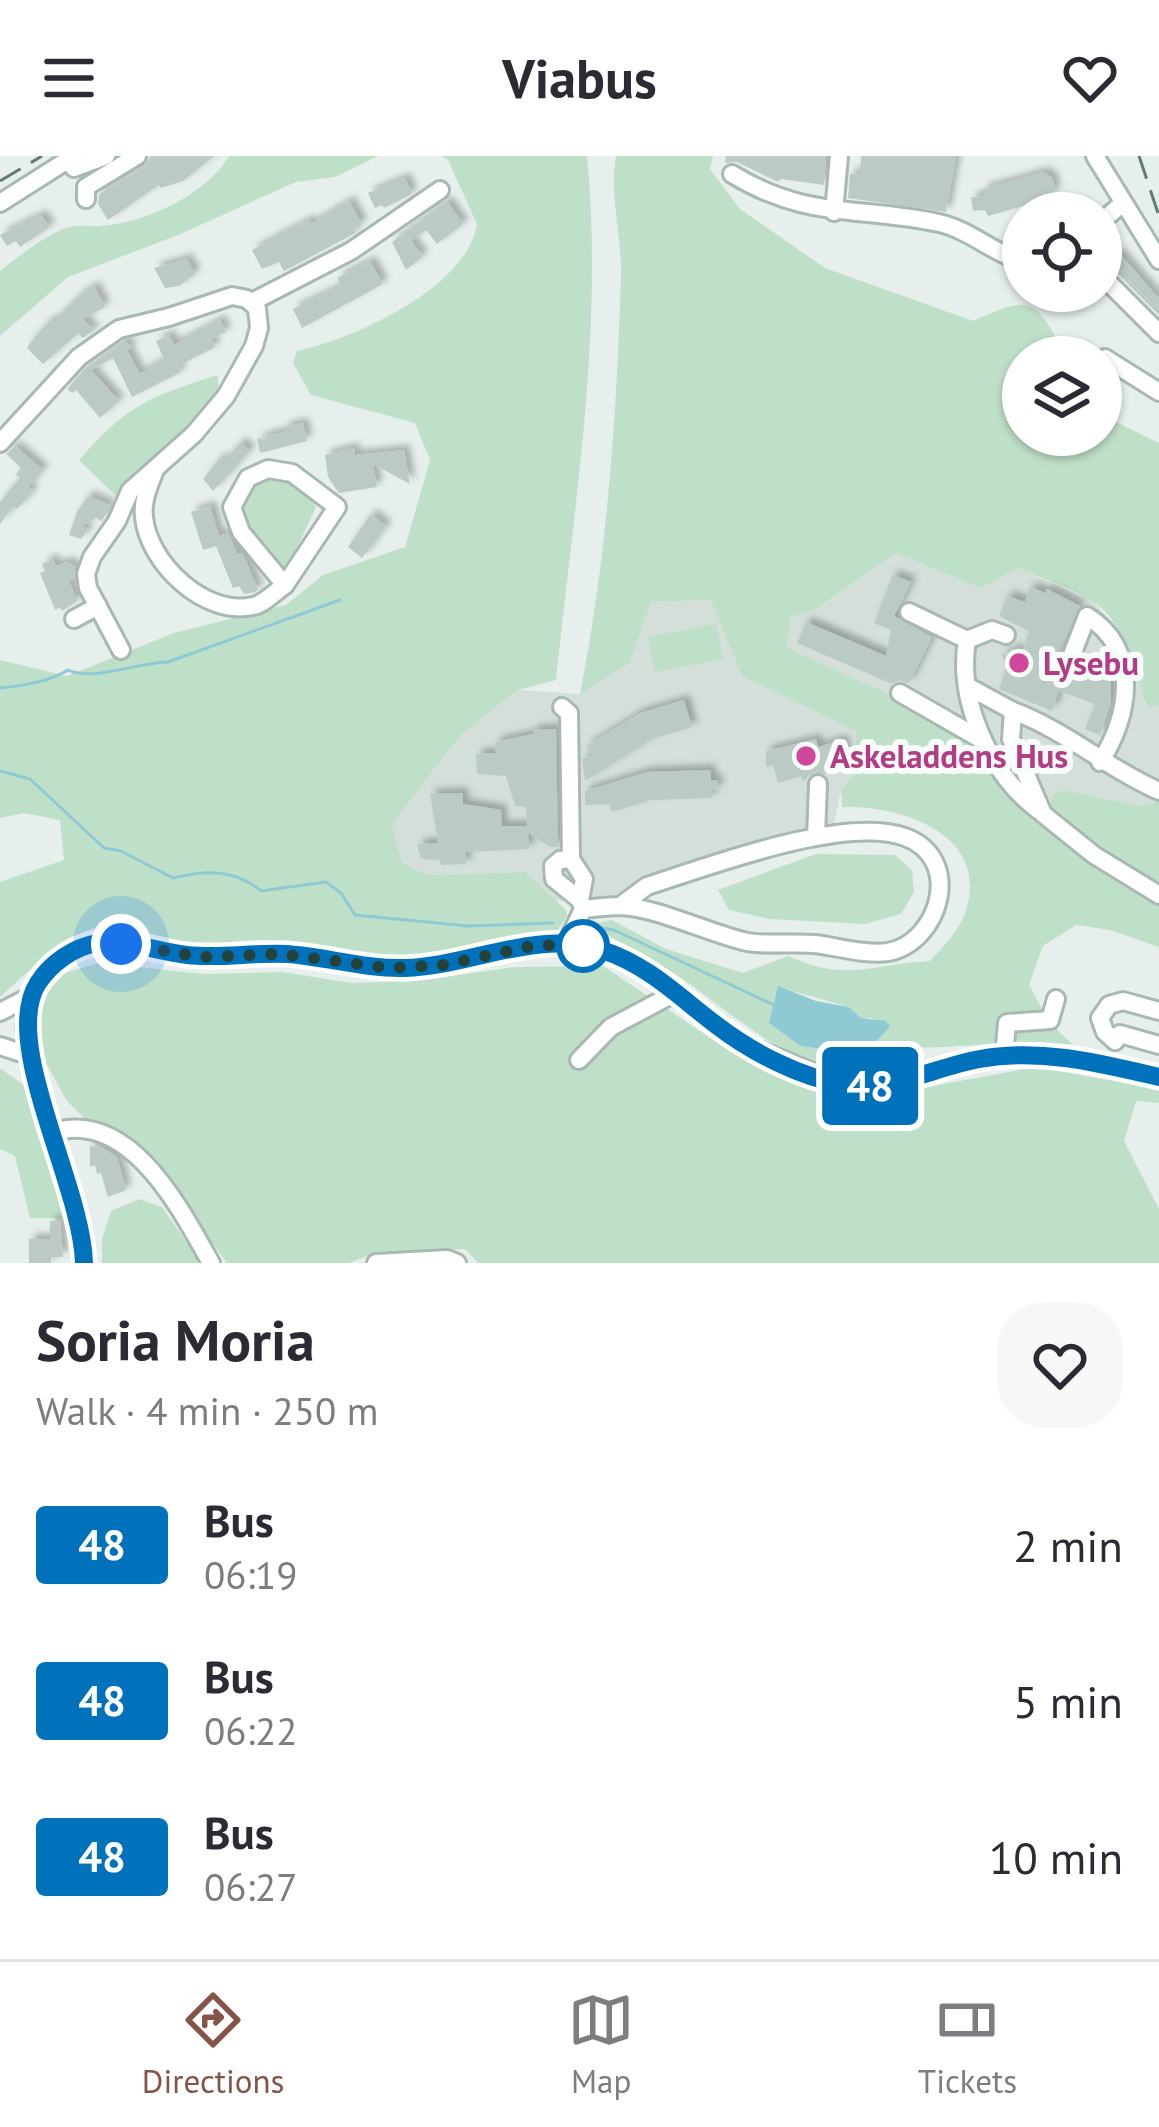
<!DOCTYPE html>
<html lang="en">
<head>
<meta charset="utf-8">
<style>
	body { margin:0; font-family:"PT Sans",sans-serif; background:#f7f7f7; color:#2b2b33; height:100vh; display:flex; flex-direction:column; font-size:45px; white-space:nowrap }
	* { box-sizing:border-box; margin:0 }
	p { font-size:39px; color:#7c7c81 }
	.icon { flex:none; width:66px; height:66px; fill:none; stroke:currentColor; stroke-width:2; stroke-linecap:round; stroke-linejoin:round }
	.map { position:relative; height:1107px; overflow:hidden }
	.sheet { display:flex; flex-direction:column; background:#fff; flex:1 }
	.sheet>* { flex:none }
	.badge { padding:0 24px; border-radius:9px; font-size:42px; line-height:78px }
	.tools { position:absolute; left:1002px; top:36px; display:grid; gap:24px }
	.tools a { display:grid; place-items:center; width:120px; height:120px; border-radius:50%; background:#fff; box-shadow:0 3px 9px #0004; font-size:60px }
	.you { position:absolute; width:60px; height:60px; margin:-30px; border:9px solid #fff; border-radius:50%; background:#1a73e8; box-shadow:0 0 0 18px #1a73e833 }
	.map>.badge { position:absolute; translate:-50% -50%; box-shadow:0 0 0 6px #fff }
	.round { display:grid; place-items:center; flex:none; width:126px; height:126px; border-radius:48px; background:#f7f7f7 }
	.headline { display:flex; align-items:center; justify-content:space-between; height:204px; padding:0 36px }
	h1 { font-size:57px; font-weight:700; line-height:90px }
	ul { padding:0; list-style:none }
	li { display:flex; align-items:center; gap:36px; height:156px; padding:0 36px }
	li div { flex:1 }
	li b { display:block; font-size:45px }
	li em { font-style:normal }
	li .badge { min-width:132px; font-weight:700; text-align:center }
	header { display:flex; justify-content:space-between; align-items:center; height:156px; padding:0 36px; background:#fff; font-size:54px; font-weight:700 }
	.menu { display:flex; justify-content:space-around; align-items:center; height:168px; border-top:3px solid #e1e1e2; background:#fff; font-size:33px; color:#7c7c81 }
	.menu a { display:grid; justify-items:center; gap:6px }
	.menu .current { color:#855347 }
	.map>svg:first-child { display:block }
	.built { fill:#d4dfda }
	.green { fill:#bfe0c8; fill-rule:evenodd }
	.water { fill:#8ec9d4 }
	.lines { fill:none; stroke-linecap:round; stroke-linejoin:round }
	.stream { stroke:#8ec9d4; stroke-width:3 }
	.building { fill:#bbcac4; filter:url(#shadow) }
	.minor-casing { stroke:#a8b8b2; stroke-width:22 }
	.minor { stroke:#fff; stroke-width:16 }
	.rail { stroke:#5f7d75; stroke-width:3; stroke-dasharray:24 12; stroke-linecap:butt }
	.line-casing { stroke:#fff; stroke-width:27 }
	.line { stroke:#0072bc; stroke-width:18 }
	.walk { stroke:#24423a; stroke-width:12; stroke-dasharray:0 21.6 }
	.hotel-dot { fill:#d1479c; stroke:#f7fbf9; stroke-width:4.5 }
	.stop-dot { fill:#fff; stroke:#0072bc; stroke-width:6 }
	.labels { text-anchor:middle; stroke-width:12; stroke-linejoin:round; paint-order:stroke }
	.hotel-label { font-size:33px; font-weight:bold; fill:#b23c85; stroke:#f7fbf9; text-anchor:start }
</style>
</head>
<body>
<header><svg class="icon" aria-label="menu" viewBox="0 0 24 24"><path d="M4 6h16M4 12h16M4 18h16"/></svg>Viabus<svg class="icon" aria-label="heart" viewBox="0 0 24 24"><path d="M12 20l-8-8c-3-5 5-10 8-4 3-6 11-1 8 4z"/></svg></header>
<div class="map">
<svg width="1159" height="1107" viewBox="0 0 1159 1107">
	<defs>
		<filter id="shadow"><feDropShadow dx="5.5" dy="-5.5" stdDeviation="3" flood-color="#0004"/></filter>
	</defs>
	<rect width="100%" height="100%" fill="#e6efeb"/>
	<g class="built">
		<polygon points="896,397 980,432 1018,412 1093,445 1118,475 1136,511 1145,550 1159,550 1159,645 1138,650 1063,634 1044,669 787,493 791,461 818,453"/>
		<polygon points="712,444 742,520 856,575 855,619 841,633 833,673 593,749 553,744 525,716 428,719 402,707 392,668 460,580 518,534 580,538 630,507 651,446"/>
	</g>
	<g class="green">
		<path d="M229,0h149l-43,21 -39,5 -118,53 -110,42 -68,59v-65c19,-15 40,-32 63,-42 16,-6 30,-1 47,-4 41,-5 97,-32 119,-69z"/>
		<path d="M441,0h146c17,174 -13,350 -31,524l-38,10 -58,46 -68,88 10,39 26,12 97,-3 41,38 1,6 -10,15c-61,13 -137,32 -199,25 -31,-3 -59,-14 -90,-16 -24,-1 -49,5 -73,3 -26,-3 -67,-18 -90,-17 -34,2 -80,49 -105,71v-115l64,-22 -4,-40 -36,-7 -24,5v-158l67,16 107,-43 112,-28 37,-30 82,-28 25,-87 -15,-37 -104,-28 -18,-32 4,-12c57,-12 170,-63 180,-127l-29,-64z"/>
		<path d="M616,0h97l-3,13 30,40 85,59 148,53c61,-28 62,-21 94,36h-44v78h78v-31l13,17 45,22v263h-13c-10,-36 -22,-88 -57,-107 -22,-13 -48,-21 -71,-31l-38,20 -84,-35 -79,56 -26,8 -4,31 186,85 71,90 9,-28 11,-5 74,16 21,-5v146l-49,-17 -34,-5 -33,21 -14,39 21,38 23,22c-56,-9 -109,5 -165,2 -9,7 -20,18 -30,21 -73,20 -150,-61 -206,-96 -26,-17 -55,-29 -80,-48l20,-4 54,29 77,24 45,-17c60,27 83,8 142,5 14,-15 32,-33 37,-54 20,-75 -68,-102 -125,-100l-1,-18 14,-14 1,-44 -114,-55 -31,-76 -60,2 -21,61 -50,31c27,-137 37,-280 41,-419 1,-39 -12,-80 -5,-119zM778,831l71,20 12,11h11l18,9 -25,26 -96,-29z"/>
		<path d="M218,219v19l-98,106 -41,-40c49,-56 70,-63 139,-85z"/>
		<path d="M286,321l21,14 9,16 -31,67 -37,-44 -8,-25c10,-22 23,-25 46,-28z"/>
		<polygon points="716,468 723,503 655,516 648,481"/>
		<polygon points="816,698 895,699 912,714 914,736 901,758 865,768 770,763 729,754 718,734"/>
		<polygon points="98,807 203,818 282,816 351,827 415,825 516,811 603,810 731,896 789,925 857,944 1036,911 1159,933 1159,947 1136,945 1124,985 1159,1053 1159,1107 478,1107 465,1093 375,1097 349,1107 227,1107 154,1007 89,967 67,945 42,900 36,847 65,817"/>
		<polygon points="0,912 25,930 64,1062 30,1062 15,1000 0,993"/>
		<polygon points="139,1043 162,1051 201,1107 102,1107 102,1083 111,1055"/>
	</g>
	<polygon class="water" points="778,830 816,845 849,851 861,862 886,865 890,871 864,898 801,890 769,867"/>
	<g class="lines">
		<g class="stream">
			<path d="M0,532c23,-2 50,-7 68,-18 25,12 71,-8 100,-8l172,-62"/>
			<path d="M0,615l30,8 74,69 17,3 52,27c33,-8 62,-9 88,13l65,-9 15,11 14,22 113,11 85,-3"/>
			<polyline points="593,771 614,774 774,849"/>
		</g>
	</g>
	<g class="building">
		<polygon points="151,0 214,0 183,25 161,32 159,29 108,64 98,48 99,38 144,11"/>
		<polygon points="726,0 826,0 824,29 781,23 778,26 737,6 725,7"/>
		<polygon points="861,0 956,0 946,56 848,42 850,18 860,17"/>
		<polygon points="1044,16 1052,22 1056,35 1050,37 1051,41 1035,46 1036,50 1024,54 1023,50 988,60 985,54 973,55 971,41 983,40 983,33"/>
		<polygon points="405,22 412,38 384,52 382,49 375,52 368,37"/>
		<polygon points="349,45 362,68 354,73 355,77 284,115 279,106 262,113 252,94 309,64 311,68"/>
		<polygon points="447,45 463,68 437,88 426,74 411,85 423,100 406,114 392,86"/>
		<polygon points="41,59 50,71 20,91 16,85 7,90 0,79"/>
		<polygon points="1119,97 1159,143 1159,159 1111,111 1109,106"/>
		<polygon points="187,103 195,118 179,130 165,132 154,112"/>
		<polygon points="370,105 383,128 302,172 293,153 341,130 337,122"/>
		<polygon points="94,130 105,151 83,163 94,174 83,182 78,177 43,208 27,192 30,187 50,164 53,166 80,139"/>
		<polygon points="220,164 226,176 211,183 215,191 178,210 181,216 132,241 113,202 91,214 119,245 100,262 76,234 72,237 67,233 87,211 124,185 132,191 127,194 140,218 164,203 156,185 169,179 174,189"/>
		<polygon points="303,267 307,285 260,297 257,282 265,284 264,280 285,276 284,271"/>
		<polygon points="241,286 250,295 213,335 203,323 220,302 224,305"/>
		<polygon points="15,290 43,314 28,331 33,335 17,353 13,350 0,368 0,346 20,322 16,318 21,312 6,298"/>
		<polygon points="354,292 355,299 404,294 410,328 373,308 377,331 339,337 328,321 325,299"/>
		<polygon points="88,340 110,349 102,365 96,362 81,370 88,373 81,383 69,379 77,356"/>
		<polygon points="210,350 219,380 228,377 237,397 243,398 258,434 255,436 244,438 239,430 233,432 216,390 203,394 191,356"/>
		<polygon points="371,358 386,370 362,402 348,391"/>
		<polygon points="53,403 56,410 67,406 75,410 74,422 69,425 77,445 62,455 60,451 55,454 40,417 45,415 42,408"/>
		<polygon points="893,419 911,426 894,460 932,481 909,527 899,524 892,528 797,487 806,466 886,500 891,474 874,467"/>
		<polygon points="1030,431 1046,437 1047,433 1080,450 1055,504 1067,516 1077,515 1083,505 1111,515 1111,547 1100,579 1085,573 1095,548 1059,535 1052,555 999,533 1006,512 1001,496 1008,499 1011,493 1022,497 1029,475 999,460 1007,440 1025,446"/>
		<polygon points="684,544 692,571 652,583 585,625 582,602 593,600 586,590 640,557"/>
		<polygon points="556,573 558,691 550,691 528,677 529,693 465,696 466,708 441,709 440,704 421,703 417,688 438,687 430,638 463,637 463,648 501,654 502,670 527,670 526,651 515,650 506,620 477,618 476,598 496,597 495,586 533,578 533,574"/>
		<polygon points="816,583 818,591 842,584 849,606 825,613 826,618 813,616 803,625 801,620 778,627 773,609 766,611 766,595"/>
		<polygon points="710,614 711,624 717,624 718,633 711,634 712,642 651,644 612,656 609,648 585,649 585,635 647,616"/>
		<polygon points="90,990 101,991 117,1001 126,1034 108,1041 101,1017 97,1018 95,1009 90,1011"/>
		<polygon points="50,1065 60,1065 63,1101 51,1101 51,1107 29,1107 29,1083 50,1083"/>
	</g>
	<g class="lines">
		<defs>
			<g id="minor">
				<polyline points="1095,0 1159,104"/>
				<polyline points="68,4 74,12 106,0"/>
				<path d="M732,18c75,46 128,32 207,49 31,7 54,30 84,39"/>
				<polyline points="86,43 86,31 137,0"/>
				<polyline points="0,47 74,0"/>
				<polyline points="834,56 839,0"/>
				<polyline points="1101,66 1123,47"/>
				<polyline points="1101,119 1159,177"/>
				<polyline points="252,146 351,95 440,34"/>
				<polyline points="1105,202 1159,236"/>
				<polyline points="0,287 79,201 119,173 169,161 232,140 247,143 257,152 259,172 254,190 226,240 194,278 130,335 117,365 92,401 86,418 88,432 121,494"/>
				<polygon points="268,313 292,317 337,351 285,429 241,376 232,351 248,322"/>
				<path d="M155,314c-6,16 -13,30 -11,47 4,45 60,100 109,89 11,-2 23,-15 32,-21"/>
				<polyline points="909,456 967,484"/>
				<polyline points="74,463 98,450"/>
				<path d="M1006,479l-14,-5 -25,10c-10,60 22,133 71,170"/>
				<path d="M1070,504l17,-44c54,33 43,101 13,146"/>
				<polyline points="967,530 1013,555"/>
				<polyline points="900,537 982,584"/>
				<polyline points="562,551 569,557 571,703"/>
				<path d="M1159,635c-51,-22 -94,-61 -146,-80l-2,28 32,75 51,41 65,40"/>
				<polyline points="816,681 818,628"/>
				<path d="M583,753c12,-1 24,-3 36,-3 37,1 87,26 124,35 16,5 50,1 72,3 23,3 50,11 73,8 51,-9 77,-93 17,-115 -61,-22 -195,29 -258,49l-27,20"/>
				<polyline points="567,787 583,753 580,744 584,723 571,703 560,704 553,710 554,723 580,744"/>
				<polyline points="0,856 31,840"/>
				<polyline points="1115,885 1105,876 1100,862 1109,849 1123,845 1159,855"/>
				<polyline points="1115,885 1120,878 1159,889"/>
				<polyline points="0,890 28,899"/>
				<polyline points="1004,900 1007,867 1050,864 1056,843"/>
				<polyline points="579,904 611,871 677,836"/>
				<path d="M53,976c77,-23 127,76 158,131"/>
				<polyline points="84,1107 78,1061 32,914 25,870 31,840 46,816 70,798 92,788 121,788 203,801 294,799 389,812 443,809 537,789 579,789 616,799 655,820 747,889 841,928 881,929 964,906 1023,898 1078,903 1159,921"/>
				<polyline points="376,1107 447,1103 457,1107"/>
			</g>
		</defs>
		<use href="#minor" class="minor-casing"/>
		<use href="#minor" class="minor"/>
		<g class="rail">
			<polyline points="1139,0 1159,60"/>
			<polyline points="0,25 42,0"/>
		</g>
	</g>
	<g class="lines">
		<defs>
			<path id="line" d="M84,1107c-2,-78 -84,-221 -46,-280 13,-20 36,-36 59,-40 30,-4 61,9 90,12 34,4 67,-3 100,-1 40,3 78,15 118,14 66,-2 131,-39 197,-18 46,15 76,46 113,74 36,28 86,54 131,61 46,6 89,-18 134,-26 61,-11 119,4 179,18"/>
		</defs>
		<use href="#line" class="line-casing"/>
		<use href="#line" class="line"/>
		<polyline class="walk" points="121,788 203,801 280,798 389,812 443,809 537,789 583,790"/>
	</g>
	<g class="hotel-dot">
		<circle cx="1019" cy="507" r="12"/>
		<circle cx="806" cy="600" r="12"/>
	</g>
	<circle class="stop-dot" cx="583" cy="790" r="24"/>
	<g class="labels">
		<g class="hotel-label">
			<text x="1043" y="519">Lysebu</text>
			<text x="830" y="612">Askeladdens Hus</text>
		</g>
	</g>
</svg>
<div class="tools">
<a><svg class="icon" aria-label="locate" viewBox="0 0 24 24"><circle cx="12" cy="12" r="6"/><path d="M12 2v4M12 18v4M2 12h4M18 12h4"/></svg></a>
<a><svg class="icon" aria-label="layers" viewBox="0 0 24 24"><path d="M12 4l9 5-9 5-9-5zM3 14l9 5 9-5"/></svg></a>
</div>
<div class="you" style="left:121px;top:788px"></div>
<b class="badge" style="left:870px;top:930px;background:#0072bc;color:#fff">48</b>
</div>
<section class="sheet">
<div class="headline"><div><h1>Soria Moria</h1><p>Walk · 4 min · 250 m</p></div><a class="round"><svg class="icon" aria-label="heart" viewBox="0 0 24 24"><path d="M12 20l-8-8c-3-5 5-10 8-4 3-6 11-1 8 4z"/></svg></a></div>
<ul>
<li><span class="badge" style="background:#0072bc;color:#fff">48</span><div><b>Bus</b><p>06:19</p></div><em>2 min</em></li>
<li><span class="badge" style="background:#0072bc;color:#fff">48</span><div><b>Bus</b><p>06:22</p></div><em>5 min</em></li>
<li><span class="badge" style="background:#0072bc;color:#fff">48</span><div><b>Bus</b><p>06:27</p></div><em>10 min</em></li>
</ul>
</section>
<nav class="menu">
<a class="current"><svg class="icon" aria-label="directions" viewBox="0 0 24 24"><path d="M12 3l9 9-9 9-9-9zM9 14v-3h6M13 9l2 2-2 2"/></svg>Directions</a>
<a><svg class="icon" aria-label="map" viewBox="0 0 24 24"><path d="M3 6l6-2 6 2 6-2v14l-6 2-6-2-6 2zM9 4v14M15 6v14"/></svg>Map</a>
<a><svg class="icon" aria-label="tickets" viewBox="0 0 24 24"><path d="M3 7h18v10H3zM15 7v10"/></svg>Tickets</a>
</nav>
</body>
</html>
